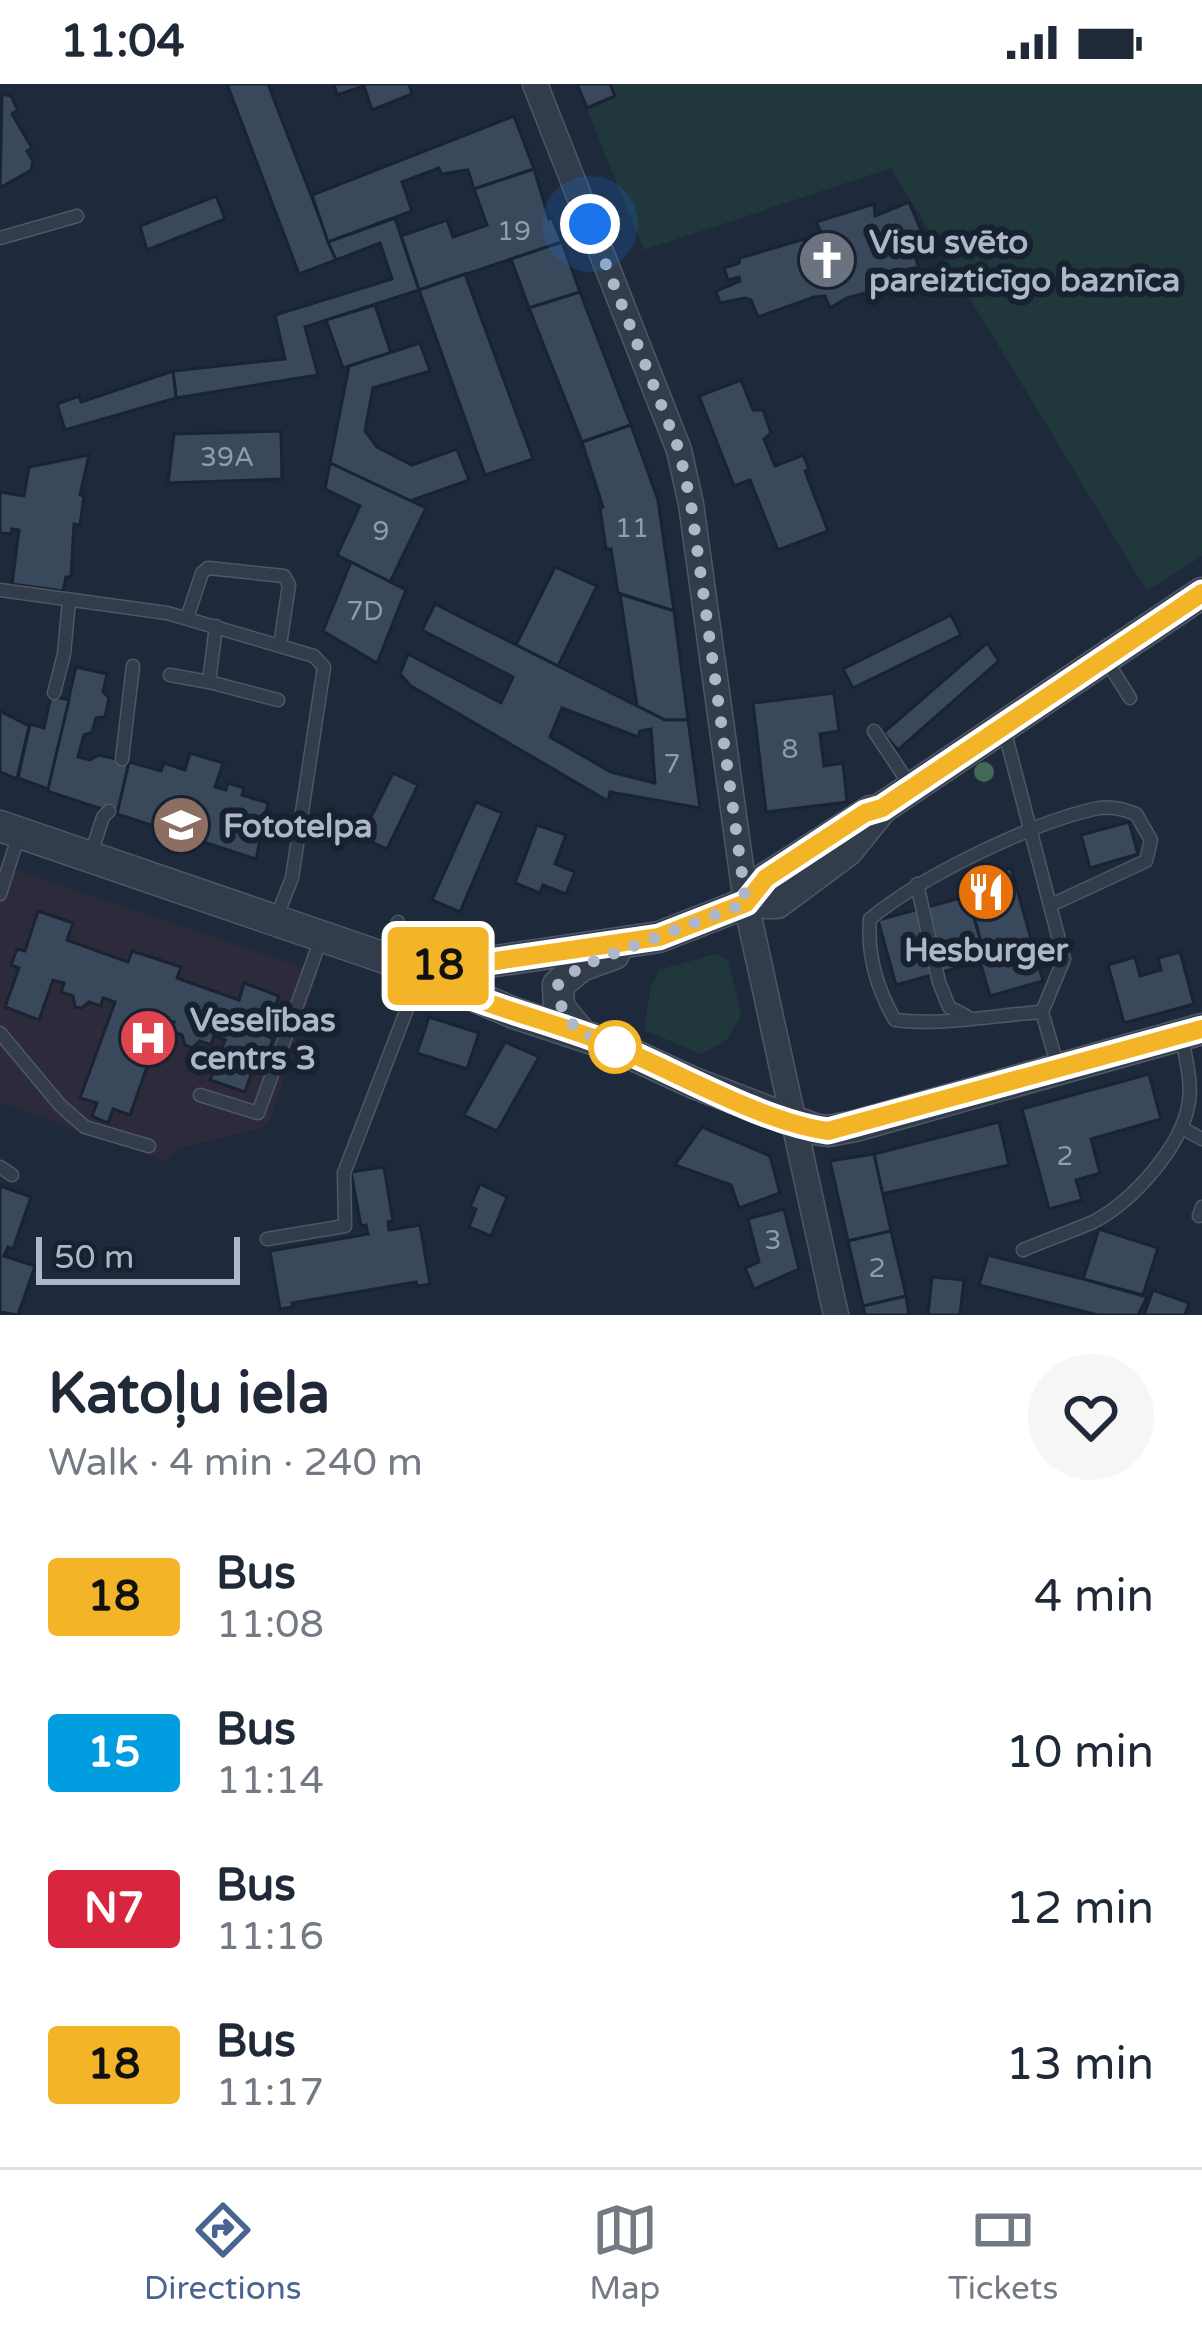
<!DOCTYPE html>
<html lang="en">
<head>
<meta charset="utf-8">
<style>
	body { margin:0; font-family:"Varela Round",sans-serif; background:#f6f6f7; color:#1f2937; height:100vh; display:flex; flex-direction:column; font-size:45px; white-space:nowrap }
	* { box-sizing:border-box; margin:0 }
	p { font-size:39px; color:#747a83 }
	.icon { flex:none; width:66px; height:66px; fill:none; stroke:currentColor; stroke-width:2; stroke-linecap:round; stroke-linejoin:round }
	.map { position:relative; height:1231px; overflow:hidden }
	.details { display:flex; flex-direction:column; background:#fff; flex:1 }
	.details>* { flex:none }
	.badge { padding:0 24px; border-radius:9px; font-size:42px; line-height:78px }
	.scale { position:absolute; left:36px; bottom:30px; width:204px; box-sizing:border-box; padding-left:12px; border:6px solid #adb7c7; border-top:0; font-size:33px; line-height:42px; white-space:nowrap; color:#adb7c7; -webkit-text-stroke:9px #18212f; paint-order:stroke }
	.you { position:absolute; width:60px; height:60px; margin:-30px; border:9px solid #fff; border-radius:50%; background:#1a73e8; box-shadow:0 0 0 18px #1a73e833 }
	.map>.badge { position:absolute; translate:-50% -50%; box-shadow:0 0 0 6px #fff }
	.round { display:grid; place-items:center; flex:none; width:126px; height:126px; border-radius:63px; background:#f6f6f7 }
	.headline { display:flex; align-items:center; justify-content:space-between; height:204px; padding:0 48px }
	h1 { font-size:57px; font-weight:700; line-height:90px }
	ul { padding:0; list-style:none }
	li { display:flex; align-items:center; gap:36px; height:156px; padding:0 48px }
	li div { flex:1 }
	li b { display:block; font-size:45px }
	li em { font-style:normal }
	li .badge { min-width:132px; font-weight:700; text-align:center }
	.status { display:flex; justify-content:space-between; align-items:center; height:84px; padding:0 60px; background:#fff; direction:ltr }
	.status svg { height:33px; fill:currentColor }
	.menu { display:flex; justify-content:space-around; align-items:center; height:168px; border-top:3px solid #e0e1e3; background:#fff; font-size:33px; color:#747a83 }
	.menu a { display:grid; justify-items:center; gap:6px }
	.menu .active { color:#486491 }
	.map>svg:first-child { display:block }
	.medical { fill:#2d2b3b }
	.green { fill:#20383c }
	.building { fill:#3a485b; stroke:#1a2331; stroke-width:3; fill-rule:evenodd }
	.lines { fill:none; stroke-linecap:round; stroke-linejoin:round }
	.service-casing { stroke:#4d5765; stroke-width:15 }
	.minor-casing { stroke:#4d5765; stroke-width:27 }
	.tertiary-casing { stroke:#4d5765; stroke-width:33 }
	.service { stroke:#323c4b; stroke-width:12 }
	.minor { stroke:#323c4b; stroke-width:24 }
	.tertiary { stroke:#323c4b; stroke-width:30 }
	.tree { fill:#436858 }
	.line-casing { stroke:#fff; stroke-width:27 }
	.line { stroke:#f4b427; stroke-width:18 }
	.walk { stroke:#adb7c7; stroke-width:12; stroke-dasharray:0 21.6 }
	.stop-dot { fill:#fff; stroke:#f4b427; stroke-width:6 }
	.labels { text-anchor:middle; stroke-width:12; stroke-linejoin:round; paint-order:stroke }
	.number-label { font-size:27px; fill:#909bac }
	.poi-label { font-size:33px; font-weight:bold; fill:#adb7c7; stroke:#18212f; text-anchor:start }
</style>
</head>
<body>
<div class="status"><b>11:04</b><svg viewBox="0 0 49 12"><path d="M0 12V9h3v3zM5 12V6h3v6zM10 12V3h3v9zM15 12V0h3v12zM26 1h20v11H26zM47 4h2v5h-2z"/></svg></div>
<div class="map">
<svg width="1202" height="1231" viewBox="0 0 1202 1231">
	<rect width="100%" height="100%" fill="#1e2a3b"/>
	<polygon class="medical" points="0,780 318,889 270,1036 262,1044 176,1065 167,1077 0,1019"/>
	<g class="green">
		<polygon points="577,0 1202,0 1202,472 1147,507 891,84 644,166"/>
		<polygon points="715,870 728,876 741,931 727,955 702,970 644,946 651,903 659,886"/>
	</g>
	<g class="building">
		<polygon points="227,0 268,0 336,176 299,190"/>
		<polygon points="334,0 409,0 412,10 372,26 364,2 337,11"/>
		<polygon points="577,0 610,0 615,12 587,24"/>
		<polygon points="2,10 11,12 18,26 12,30 32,64 27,67 33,77 31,86 0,104"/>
		<polygon points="514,32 534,85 474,105 468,86 441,90 439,84 402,98 412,127 328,158 312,111"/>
		<polygon points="534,85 549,135 552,134 562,158 419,206 401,152 447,136 453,153 487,141 474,105"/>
		<polygon points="216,112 225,135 147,166 140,142"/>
		<polygon points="909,118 923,151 921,160 913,169 919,183 893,188 899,200 847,214 830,224 825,212 814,213 758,233 751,216 745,214 720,219 716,207 740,197 739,193 728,196 724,184 739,179 740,174 822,150 816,138 822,136 874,120 875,132"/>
		<polygon points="395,134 419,206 305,243 318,291 176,314 173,287 285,275 275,231 392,195 380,159 336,176 328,158"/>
		<polygon points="562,158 580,208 529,224 511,175"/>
		<polygon points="465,190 533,375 485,391 419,206"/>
		<polygon points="580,208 631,341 582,358 529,224"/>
		<polygon points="375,221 391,269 343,284 326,236"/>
		<polygon points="420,259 430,287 373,304 365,347 377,363 412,381 457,365 469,396 410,417 330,379 349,282"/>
		<polygon points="173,287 176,314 65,346 57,320 79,312 81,318"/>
		<polygon points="741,296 753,326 763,326 771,349 764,355 775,382 803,371 809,385 805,387 828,447 778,466 750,396 734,402 699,312"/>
		<polygon points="631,341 658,416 674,527 618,509 611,465 606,465 600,424 603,423 582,358"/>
		<polygon points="281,347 282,395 168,399 174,350"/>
		<polygon points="89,371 80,411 84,412 80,441 74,440 71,493 66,493 63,507 12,500 19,446 12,445 11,450 0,449 0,408 24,412 29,383"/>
		<polygon points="330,379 426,424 390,498 337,471 360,422 325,405"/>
		<polygon points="351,478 406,506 377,579 323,547"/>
		<polygon points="555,483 597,502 558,582 516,561"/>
		<polygon points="620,510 674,527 688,636 665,636 637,622"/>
		<path d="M435,520l230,116h23l12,88 -90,-16 -2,9 -197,-115 -11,-12 8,-20 93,49 12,-26 -91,-47zM562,624l76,29 2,-6 11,-2 4,54 -44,-11 -61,-35z"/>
		<polygon points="951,531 961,551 853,604 843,585"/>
		<polygon points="987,559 999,577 898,666 883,649"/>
		<polygon points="76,583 107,590 103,608 109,614 105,633 96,634 92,648 84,651 78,673 90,676 99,671 129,678 117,730 47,707"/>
		<polygon points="834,609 839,647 820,650 824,682 843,679 847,718 766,728 753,619"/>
		<polygon points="51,612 69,616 48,705 18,694 30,640 44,644"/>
		<polygon points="0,627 29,642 17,695 0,688"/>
		<polygon points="190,669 223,679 215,703 226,706 228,699 244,704 242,711 268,719 256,775 117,730 129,678 161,687 164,679 185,686"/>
		<polygon points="393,689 418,701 387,765 361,753"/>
		<polygon points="476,718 502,729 460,828 432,816"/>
		<polygon points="1129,738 1138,770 1090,784 1081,751"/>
		<polygon points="537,741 566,751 555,780 575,788 566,810 543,801 540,809 515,799"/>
		<polygon points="1011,784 1043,897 990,912 980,878 986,876 968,812 961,813 957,799"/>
		<polygon points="968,812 986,876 896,901 878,836"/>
		<polygon points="38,827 73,839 67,856 128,878 132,867 157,875 181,883 177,894 239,916 244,899 279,912 265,951 273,955 267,971 259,968 245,1008 210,996 225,956 214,952 211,961 200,957 192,964 185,961 182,951 171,947 174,938 164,935 130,1031 113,1025 108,1039 92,1032 97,1019 80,1014 115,918 103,914 101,922 89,918 82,924 75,923 73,912 61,908 64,899 53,896 39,936 5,923 19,884 11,881 17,865 25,867"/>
		<polygon points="1180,868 1194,920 1124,939 1108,881 1135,873 1140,892 1161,886 1158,874"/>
		<polygon points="429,933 479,949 467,985 417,969"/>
		<polygon points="505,958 539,973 497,1047 464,1031"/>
		<polygon points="1149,990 1161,1035 1091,1055 1100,1089 1076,1096 1082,1116 1049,1125 1022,1025"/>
		<polygon points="999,1038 1009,1081 882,1110 874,1070"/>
		<polygon points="702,1043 770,1072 780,1109 739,1124 731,1101 675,1081"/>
		<polygon points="874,1070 891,1147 848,1157 830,1077"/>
		<polygon points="384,1083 393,1137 388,1138 389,1146 420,1141 430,1200 417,1202 416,1198 292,1219 293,1223 280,1225 270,1167 368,1150 366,1141 361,1142 351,1088"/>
		<polygon points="480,1100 507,1113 491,1152 469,1143 476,1125 470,1123"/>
		<polygon points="0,1102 31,1113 13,1165 8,1163 4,1172 35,1182 18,1231 0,1228"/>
		<polygon points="784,1125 799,1185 754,1205 745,1184 759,1178 748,1135"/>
		<polygon points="1099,1145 1158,1164 1143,1211 1083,1195"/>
		<polygon points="891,1147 906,1212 863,1222 848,1157"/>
		<polygon points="988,1171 1083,1195 1147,1213 1138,1231 1098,1231 979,1201"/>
		<polygon points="932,1193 964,1196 960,1231 928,1231"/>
		<polygon points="1153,1206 1189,1219 1185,1231 1144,1231"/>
		<polygon points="906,1212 909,1231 865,1231 863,1222"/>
	</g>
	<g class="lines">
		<defs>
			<g id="service">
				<polyline points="0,154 77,132"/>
				<polyline points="0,506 167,529 314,572 324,583 292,794 276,834"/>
				<polyline points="187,534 202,489 208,484 284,492 289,501 280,561"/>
				<polyline points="216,542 209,598 278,616"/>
				<polyline points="1105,574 1130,614"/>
				<polyline points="170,591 209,598"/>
				<polyline points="54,609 64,570 69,517"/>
				<polyline points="1004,645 1064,875 1042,928 1058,983"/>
				<polyline points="874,647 910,701"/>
				<polyline points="122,675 133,582"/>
				<polyline points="91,770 103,733 109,727"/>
				<polyline points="917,800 939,898 949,923 966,932"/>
				<polyline points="0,810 19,750"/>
				<polyline points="386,870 398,838"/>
				<path d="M1042,928c-47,3 -100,14 -147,8 -18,-31 -28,-65 -25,-101 50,-42 165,-98 229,-111 13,-2 25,1 37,6l15,26 -5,21 -95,44"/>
				<polyline points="0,949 60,1021 85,1043 149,1062"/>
				<polyline points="200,1011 258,1029 322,852"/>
				<polyline points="1182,1044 1202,1055"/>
				<polyline points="0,1083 12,1091"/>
				<polyline points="1199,1132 1202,1123"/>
				<polyline points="267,1155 345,1142 344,1089 407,925 425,892"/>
				<path d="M1023,1166c23,-10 47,-18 70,-28 39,-20 90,-76 96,-121 3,-21 -4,-44 -7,-65"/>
			</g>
			<polyline id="minor" points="535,0 679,366 691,420 746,819 836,1231"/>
			<g id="tertiary">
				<polyline points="0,742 385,874 514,929 614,962 694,999 814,1045 828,1047 855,1042 1202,945"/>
				<polyline points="746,819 766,794 871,727"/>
				<polyline points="414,882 489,878 659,853 746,819 777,819 847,767 882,724 1202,509"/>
				<polyline points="580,949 559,923 558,901 581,882 614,870"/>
			</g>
		</defs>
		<use href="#service" class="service-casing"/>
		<use href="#minor" class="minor-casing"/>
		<use href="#tertiary" class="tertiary-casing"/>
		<use href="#service" class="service"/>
		<use href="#minor" class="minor"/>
		<use href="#tertiary" class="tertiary"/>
	</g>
	<circle class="tree" cx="984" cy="688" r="10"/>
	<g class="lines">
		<defs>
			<path id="line" d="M1202,509l-320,215 -17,5 -99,65 -20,25 -87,34 -170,25 -81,5c64,38 138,51 206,79 63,26 148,76 214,85l374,-102"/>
		</defs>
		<use href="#line" class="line-casing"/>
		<use href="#line" class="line"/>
		<path class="walk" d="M590,140l89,226 12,54 55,399 -165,63 -23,19c2,42 23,47 57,62"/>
	</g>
	<defs>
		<symbol id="church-disc" viewBox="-11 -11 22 22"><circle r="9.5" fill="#6b7280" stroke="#18212f"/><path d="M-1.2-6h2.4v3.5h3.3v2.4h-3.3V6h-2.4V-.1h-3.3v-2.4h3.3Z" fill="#fff"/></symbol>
		<symbol id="school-disc" viewBox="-11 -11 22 22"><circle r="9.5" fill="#8d6e63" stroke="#18212f"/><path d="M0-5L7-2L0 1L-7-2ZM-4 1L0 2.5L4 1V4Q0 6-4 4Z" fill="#fff"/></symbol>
		<symbol id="restaurant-disc" viewBox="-11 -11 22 22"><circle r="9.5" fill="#e8710a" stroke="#18212f"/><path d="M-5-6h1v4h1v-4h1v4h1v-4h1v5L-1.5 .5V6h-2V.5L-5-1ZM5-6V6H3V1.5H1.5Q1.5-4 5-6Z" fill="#fff"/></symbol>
		<symbol id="hospital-disc" viewBox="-11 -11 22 22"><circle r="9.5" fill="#e0444e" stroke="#18212f"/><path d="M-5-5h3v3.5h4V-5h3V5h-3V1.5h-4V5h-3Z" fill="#fff"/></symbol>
	</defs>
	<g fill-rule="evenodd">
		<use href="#church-disc" x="794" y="143" width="66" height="66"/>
		<use href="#school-disc" x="148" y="708" width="66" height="66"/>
		<use href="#restaurant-disc" x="953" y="775" width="66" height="66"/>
		<use href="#hospital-disc" x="115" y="921" width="66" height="66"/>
	</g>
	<circle class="stop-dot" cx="615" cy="963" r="24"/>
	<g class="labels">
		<g class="number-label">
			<text x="514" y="156">19</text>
			<text x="227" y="382">39A</text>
			<text x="632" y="453">11</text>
			<text x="381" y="456">9</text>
			<text x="365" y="536">7D</text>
			<text x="790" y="674">8</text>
			<text x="672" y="689">7</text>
			<text x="1065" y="1081">2</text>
			<text x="773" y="1165">3</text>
			<text x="877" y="1193">2</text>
		</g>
		<g class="poi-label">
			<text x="869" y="169">Visu svēto<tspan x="869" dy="38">pareizticīgo baznīca</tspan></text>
			<text x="223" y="753">Fototelpa</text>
			<text x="986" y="877" text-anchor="middle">Hesburger</text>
			<text x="190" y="947">Veselības<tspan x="190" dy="38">centrs 3</tspan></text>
		</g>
	</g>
</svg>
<div class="scale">50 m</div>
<div class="you" style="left:590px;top:140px"></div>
<b class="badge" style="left:438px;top:882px;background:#f4b427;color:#111">18</b>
</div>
<section class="details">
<div class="headline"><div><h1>Katoļu iela</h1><p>Walk · 4 min · 240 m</p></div><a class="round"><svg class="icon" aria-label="heart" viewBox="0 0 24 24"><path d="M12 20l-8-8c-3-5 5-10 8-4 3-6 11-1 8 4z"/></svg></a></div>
<ul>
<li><span class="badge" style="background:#f4b427;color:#111">18</span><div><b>Bus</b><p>11:08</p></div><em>4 min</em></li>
<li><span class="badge" style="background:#009de0;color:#fff">15</span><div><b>Bus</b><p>11:14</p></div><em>10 min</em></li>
<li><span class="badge" style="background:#d7263d;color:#fff">N7</span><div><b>Bus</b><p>11:16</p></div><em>12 min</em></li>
<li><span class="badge" style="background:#f4b427;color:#111">18</span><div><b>Bus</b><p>11:17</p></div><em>13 min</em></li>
</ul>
</section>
<nav class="menu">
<a class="active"><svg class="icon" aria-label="directions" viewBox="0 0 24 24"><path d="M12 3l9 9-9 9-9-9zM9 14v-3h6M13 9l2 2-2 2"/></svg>Directions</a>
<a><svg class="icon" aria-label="map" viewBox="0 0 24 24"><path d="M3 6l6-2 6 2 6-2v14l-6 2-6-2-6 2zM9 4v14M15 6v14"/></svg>Map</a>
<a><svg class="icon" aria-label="tickets" viewBox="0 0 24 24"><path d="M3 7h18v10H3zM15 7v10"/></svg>Tickets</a>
</nav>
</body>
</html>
